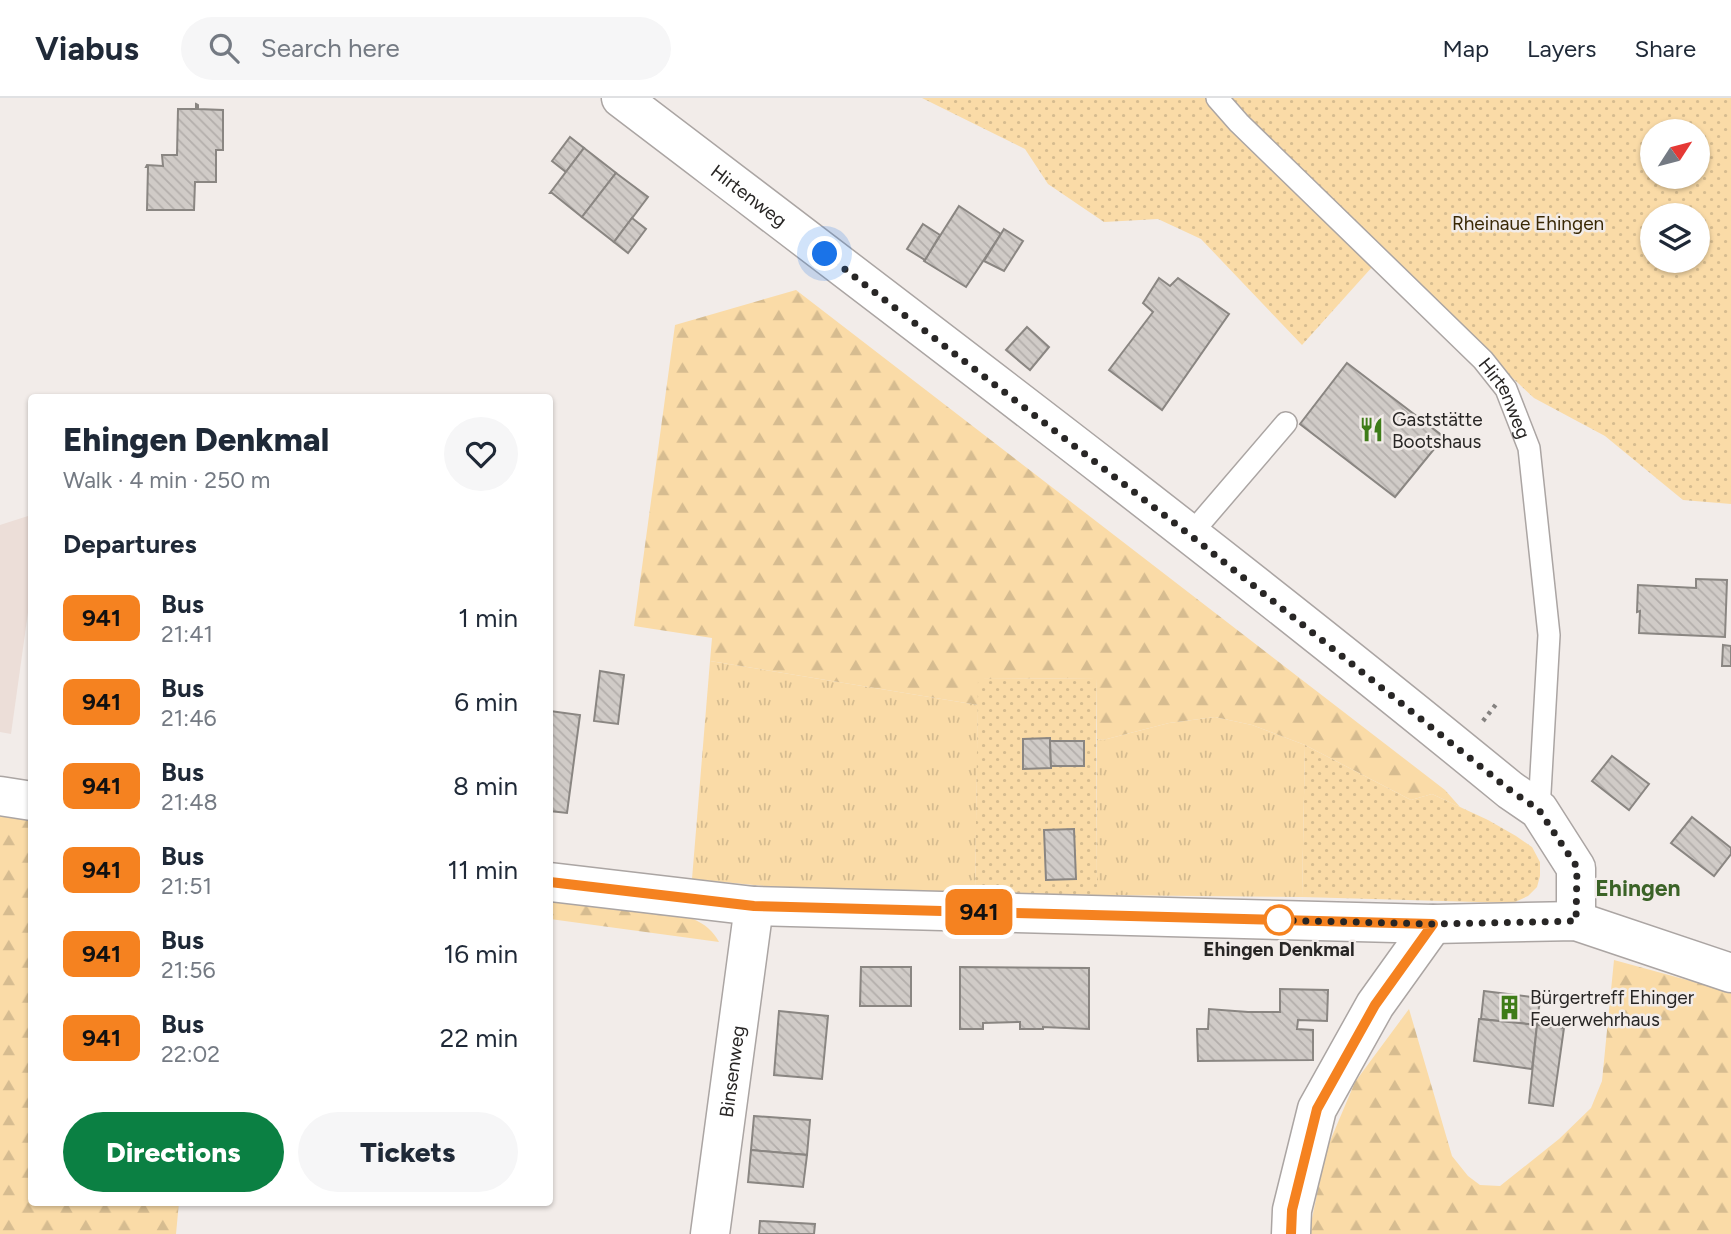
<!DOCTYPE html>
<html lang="en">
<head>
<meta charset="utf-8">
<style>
	body { margin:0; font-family:Figtree,sans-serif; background:#f6f6f7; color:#1f2937; height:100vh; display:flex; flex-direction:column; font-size:26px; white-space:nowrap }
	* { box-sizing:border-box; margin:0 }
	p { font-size:23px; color:#747a83 }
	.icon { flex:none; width:38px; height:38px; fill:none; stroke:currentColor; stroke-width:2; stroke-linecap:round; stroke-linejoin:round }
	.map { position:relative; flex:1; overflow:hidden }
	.sheet { position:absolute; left:28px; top:296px; width:525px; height:812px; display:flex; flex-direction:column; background:#fff; border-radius:7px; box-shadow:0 2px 5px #0004 }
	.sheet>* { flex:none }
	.badge { padding:0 14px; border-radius:10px; font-size:24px; line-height:46px }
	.needle { width:46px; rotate:54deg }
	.fabs { position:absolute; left:1640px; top:21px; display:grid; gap:14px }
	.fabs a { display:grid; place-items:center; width:70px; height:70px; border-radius:50%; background:#fff; box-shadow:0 2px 5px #0004; font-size:35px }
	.you { position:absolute; width:35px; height:35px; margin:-18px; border:5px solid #fff; border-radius:50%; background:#1a73e8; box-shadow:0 0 0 10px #1a73e833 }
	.map>.badge { position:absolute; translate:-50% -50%; box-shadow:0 0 0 4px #fff }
	h2 { padding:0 35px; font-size:26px; line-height:63px }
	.round { display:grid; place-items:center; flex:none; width:74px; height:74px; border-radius:37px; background:#f6f6f7 }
	.summary { display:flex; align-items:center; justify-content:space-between; height:119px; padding:0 35px }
	h1 { font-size:33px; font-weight:800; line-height:52px }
	.primary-button { display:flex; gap:14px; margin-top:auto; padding:14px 35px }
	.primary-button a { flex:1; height:80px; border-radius:42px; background:#0b8043; color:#fff; font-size:28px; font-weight:800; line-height:80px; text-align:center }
	.primary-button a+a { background:#f6f6f7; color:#1f2937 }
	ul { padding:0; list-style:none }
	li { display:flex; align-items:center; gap:21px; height:84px; padding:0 35px }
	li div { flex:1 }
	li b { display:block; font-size:26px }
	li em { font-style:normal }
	li .badge { min-width:77px; font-weight:700; text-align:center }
	header { display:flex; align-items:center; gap:42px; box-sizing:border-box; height:98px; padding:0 35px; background:#fff; border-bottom:2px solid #e0e1e3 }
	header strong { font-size:33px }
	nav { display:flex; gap:38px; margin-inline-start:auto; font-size:24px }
	.search { width:490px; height:63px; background:#f6f6f7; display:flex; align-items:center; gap:18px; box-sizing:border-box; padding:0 24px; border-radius:38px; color:#747a83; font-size:26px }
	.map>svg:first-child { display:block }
	.built { fill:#ecded8 }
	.grass { fill:url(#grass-tufts) }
	.forest { fill:url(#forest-firs) }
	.park { fill:url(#park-dots); fill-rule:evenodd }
	.building { fill:url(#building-back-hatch); stroke:#8a8682; stroke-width:2 }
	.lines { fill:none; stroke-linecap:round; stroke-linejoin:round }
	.service-casing { stroke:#aba5a3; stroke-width:24 }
	.minor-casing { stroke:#aba5a3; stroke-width:41 }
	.path { stroke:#858280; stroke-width:4.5; stroke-dasharray:3.5 5; stroke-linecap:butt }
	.service { stroke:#fff; stroke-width:21 }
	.minor { stroke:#fff; stroke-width:38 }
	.line-casing { stroke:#fff; stroke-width:16 }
	.line { stroke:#f58220; stroke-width:10 }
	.walk { stroke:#282625; stroke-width:7; stroke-dasharray:0 12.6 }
	.stop-dot { fill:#fff; stroke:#f58220; stroke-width:3.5 }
	.labels { text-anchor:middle; stroke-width:5; stroke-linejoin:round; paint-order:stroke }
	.street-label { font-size:19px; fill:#282625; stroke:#f2ece9 }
	.park-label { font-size:19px; fill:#392805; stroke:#f2ece9 }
	.poi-label { font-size:19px; fill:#282625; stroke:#f2ece9; text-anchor:start }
	.stop-label { font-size:19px; font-weight:bold; fill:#282625; stroke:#f2ece9 }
	.quarter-label { font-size:23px; font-weight:bold; fill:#3b6327; stroke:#f2ece9 }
</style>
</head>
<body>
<header>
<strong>Viabus</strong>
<div class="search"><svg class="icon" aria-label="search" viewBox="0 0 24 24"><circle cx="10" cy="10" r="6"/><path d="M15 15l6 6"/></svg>Search here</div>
<nav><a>Map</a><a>Layers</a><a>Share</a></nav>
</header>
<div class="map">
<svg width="1731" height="1136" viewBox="0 0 1731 1136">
	<defs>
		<pattern id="grass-tufts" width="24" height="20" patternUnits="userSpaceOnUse" patternTransform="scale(1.75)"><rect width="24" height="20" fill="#fadba7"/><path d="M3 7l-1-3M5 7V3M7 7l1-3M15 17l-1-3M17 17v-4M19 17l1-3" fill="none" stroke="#d6bc90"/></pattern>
		<pattern id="forest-firs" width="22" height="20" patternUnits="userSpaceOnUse" patternTransform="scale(1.75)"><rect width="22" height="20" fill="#fadba7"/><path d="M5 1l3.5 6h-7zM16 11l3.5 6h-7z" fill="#d6bc90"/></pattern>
		<pattern id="park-dots" width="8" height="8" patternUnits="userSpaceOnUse" patternTransform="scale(1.75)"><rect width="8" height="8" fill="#fadba7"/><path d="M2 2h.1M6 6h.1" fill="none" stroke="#d6bc90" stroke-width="1.8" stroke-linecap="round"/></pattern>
		<pattern id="building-back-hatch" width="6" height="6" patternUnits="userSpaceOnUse" patternTransform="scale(1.75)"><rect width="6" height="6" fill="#d0cbc7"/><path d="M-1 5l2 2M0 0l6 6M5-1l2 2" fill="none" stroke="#b3aeab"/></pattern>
	</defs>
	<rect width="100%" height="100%" fill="#f2ece9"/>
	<polygon class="built" points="31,417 31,493 11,636 0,634 0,427"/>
	<g class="grass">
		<polygon points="710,563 978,607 975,796 786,790 692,781"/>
		<polygon points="1215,619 1252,627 1305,647 1302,799 1097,797 1097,641 1103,642 1169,625"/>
	</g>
	<g class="forest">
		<polygon points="796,192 1445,692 1460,709 1432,696 1411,702 1305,647 1252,627 1215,619 1169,625 1103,642 1097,641 1096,580 978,581 978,607 710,563 712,540 634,528 675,227"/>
		<polygon points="0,716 31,720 32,1104 179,1104 176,1136 0,1136"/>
		<path d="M550,802l143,19c12,5 20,12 26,23l-169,-23z"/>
		<polygon points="1614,862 1731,894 1731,1136 1309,1136 1325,1055 1355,984 1409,911 1452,1058 1468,1078 1480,1087 1500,1088 1559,1041 1591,1010 1602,983"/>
	</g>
	<g class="park">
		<path d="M922,0h809v406l-48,-4 -78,-64 -71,-38 -152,-142 -80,89 -101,-106 -43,-20 -54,3 -56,-38 -23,-35zM1652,33h46v46h-46zM1652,117h46v46h-46z"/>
		<polygon points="1096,580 1097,797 975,796 978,581"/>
		<polygon points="1305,647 1411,702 1432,696 1488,722 1516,738 1532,749 1540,764 1540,778 1537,789 1528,798 1513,805 1302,799"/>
	</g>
	<g class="building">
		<polygon points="196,6 198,7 198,11 223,12 223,52 216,52 216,84 195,84 194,112 147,112 148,69 146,69 147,67 163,68 162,57 177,57 178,11 196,11"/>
		<polygon points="570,39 584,50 566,74 552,63"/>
		<polygon points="584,50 616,75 582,119 552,95 550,95"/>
		<polygon points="616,75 648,99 614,144 582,119"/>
		<polygon points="959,108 1001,136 966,189 924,163"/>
		<polygon points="632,120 646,131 628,155 614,144"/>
		<polygon points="923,126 940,137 925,162 907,151"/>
		<polygon points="1004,131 1023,143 1004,173 984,163"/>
		<polygon points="1159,180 1170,188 1178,180 1229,216 1162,312 1109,272 1153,214 1143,205"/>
		<polygon points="1027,229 1049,249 1030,272 1006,252"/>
		<polygon points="1347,265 1444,339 1395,399 1300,326"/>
		<polygon points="1696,481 1727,482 1725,539 1639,535 1640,513 1637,514 1638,487 1696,490"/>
		<polygon points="1723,547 1731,548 1731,568 1722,568"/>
		<polygon points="600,573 624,577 618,626 594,623"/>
		<polygon points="550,613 580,617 567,715 550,713"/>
		<polygon points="1050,640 1051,670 1023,671 1023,641"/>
		<polygon points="1050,643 1084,643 1084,668 1051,668"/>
		<polygon points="1612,658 1649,686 1629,712 1592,683"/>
		<polygon points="1692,719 1731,750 1731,756 1714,778 1671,745"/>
		<polygon points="1074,731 1076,781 1046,782 1044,732"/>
		<polygon points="861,869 911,869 911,908 860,908"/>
		<polygon points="960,869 1089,870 1089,931 1043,929 1043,931 1020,931 1020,924 983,925 983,931 960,931"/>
		<polygon points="1280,891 1328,892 1327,923 1298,922 1297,931 1313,932 1313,962 1198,963 1197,931 1208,931 1209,911 1248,914 1280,914"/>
		<polygon points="1484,893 1540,900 1537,927 1481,921"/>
		<polygon points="779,913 828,918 822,981 774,977"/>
		<polygon points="1479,921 1537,927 1532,971 1474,963"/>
		<polygon points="1537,927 1564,930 1553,1008 1529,1005"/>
		<polygon points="754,1018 810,1022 807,1057 751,1052"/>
		<polygon points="751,1052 807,1057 803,1089 748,1084"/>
		<polygon points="760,1123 815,1126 814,1136 759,1136"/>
	</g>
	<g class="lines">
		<defs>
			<g id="service">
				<path id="s1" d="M1217,0l22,25 244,237 23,29 23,59 20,187 -10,175"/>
				<polyline points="1190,437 1286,325"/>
			</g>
			<g id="minor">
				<path id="s2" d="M621,0c298,227 599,454 889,692l29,20 37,58v53"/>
				<polyline points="0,698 32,703"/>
				<polyline points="550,784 754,808 1433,826 1576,823 1731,875"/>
				<path id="s3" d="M710,1136l44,-328"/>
				<polyline points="1291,1136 1292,1112 1317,1011 1375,907 1433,826"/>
			</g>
		</defs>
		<use href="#service" class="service-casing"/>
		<use href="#minor" class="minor-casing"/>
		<polyline class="path" points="1483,623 1497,605"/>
		<use href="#service" class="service"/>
		<use href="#minor" class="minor"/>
	</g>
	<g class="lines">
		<defs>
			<polyline id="line" points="550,784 754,808 1433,826 1375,907 1317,1011 1292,1112 1291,1136"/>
		</defs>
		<use href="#line" class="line-casing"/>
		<use href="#line" class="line"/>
		<polyline class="walk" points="825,156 1190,437 1510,692 1539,712 1577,769 1576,823 1433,826 1270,822 1279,822"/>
	</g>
	<defs>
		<symbol id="restaurant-bare" viewBox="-9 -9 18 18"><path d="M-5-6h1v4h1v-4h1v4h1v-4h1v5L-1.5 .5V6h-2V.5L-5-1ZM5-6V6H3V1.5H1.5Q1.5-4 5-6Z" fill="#3e7c18" stroke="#f2ece9" stroke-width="2.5" paint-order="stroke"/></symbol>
		<symbol id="building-bare" viewBox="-9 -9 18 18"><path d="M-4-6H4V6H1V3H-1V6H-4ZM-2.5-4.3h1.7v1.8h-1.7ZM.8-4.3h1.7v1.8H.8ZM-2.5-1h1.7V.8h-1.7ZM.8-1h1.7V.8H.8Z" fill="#3e7c18" stroke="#f2ece9" stroke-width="2.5" paint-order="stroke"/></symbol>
	</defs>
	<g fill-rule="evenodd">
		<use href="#restaurant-bare" x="1354" y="314" width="35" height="35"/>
		<use href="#building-bare" x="1492" y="892" width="35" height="35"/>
	</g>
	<circle class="stop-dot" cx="1279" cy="822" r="14"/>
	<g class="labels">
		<g class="street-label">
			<text dy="7" stroke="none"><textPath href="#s2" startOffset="161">Hirtenweg</textPath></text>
			<text dy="7" stroke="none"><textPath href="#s1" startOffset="418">Hirtenweg</textPath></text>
			<text dy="7" stroke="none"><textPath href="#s3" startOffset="164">Binsenweg</textPath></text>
		</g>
		<g class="park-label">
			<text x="1528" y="132">Rheinaue Ehingen</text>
		</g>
		<g class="poi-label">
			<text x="1392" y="328">Gaststätte<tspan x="1392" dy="22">Bootshaus</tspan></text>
			<text x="1530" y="906">Bürgertreff Ehinger<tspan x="1530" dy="22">Feuerwehrhaus</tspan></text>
		</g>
		<g class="stop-label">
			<text x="1279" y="858">Ehingen Denkmal</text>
		</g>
		<g class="quarter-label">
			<text x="1638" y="798">Ehingen</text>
		</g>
	</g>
</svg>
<div class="fabs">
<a><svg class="needle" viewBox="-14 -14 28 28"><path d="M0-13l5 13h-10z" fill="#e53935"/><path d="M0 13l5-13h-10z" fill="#747a83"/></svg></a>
<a><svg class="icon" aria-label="layers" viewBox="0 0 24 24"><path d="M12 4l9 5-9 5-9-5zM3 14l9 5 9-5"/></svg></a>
</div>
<div class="you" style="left:825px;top:156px"></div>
<b class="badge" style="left:979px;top:814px;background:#f58220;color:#111">941</b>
<section class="sheet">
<div class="summary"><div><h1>Ehingen Denkmal</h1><p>Walk · 4 min · 250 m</p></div><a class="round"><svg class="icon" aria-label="heart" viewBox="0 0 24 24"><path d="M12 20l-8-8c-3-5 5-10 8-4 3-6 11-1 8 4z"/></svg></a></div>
<h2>Departures</h2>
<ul>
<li><span class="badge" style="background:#f58220;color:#111">941</span><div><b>Bus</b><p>21:41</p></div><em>1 min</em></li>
<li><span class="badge" style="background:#f58220;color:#111">941</span><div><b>Bus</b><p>21:46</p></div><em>6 min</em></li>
<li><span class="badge" style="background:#f58220;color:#111">941</span><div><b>Bus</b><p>21:48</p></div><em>8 min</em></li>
<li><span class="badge" style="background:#f58220;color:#111">941</span><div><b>Bus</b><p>21:51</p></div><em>11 min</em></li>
<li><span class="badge" style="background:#f58220;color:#111">941</span><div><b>Bus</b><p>21:56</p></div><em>16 min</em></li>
<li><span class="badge" style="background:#f58220;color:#111">941</span><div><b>Bus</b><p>22:02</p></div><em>22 min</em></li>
</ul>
<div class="primary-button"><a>Directions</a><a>Tickets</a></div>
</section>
</div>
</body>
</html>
